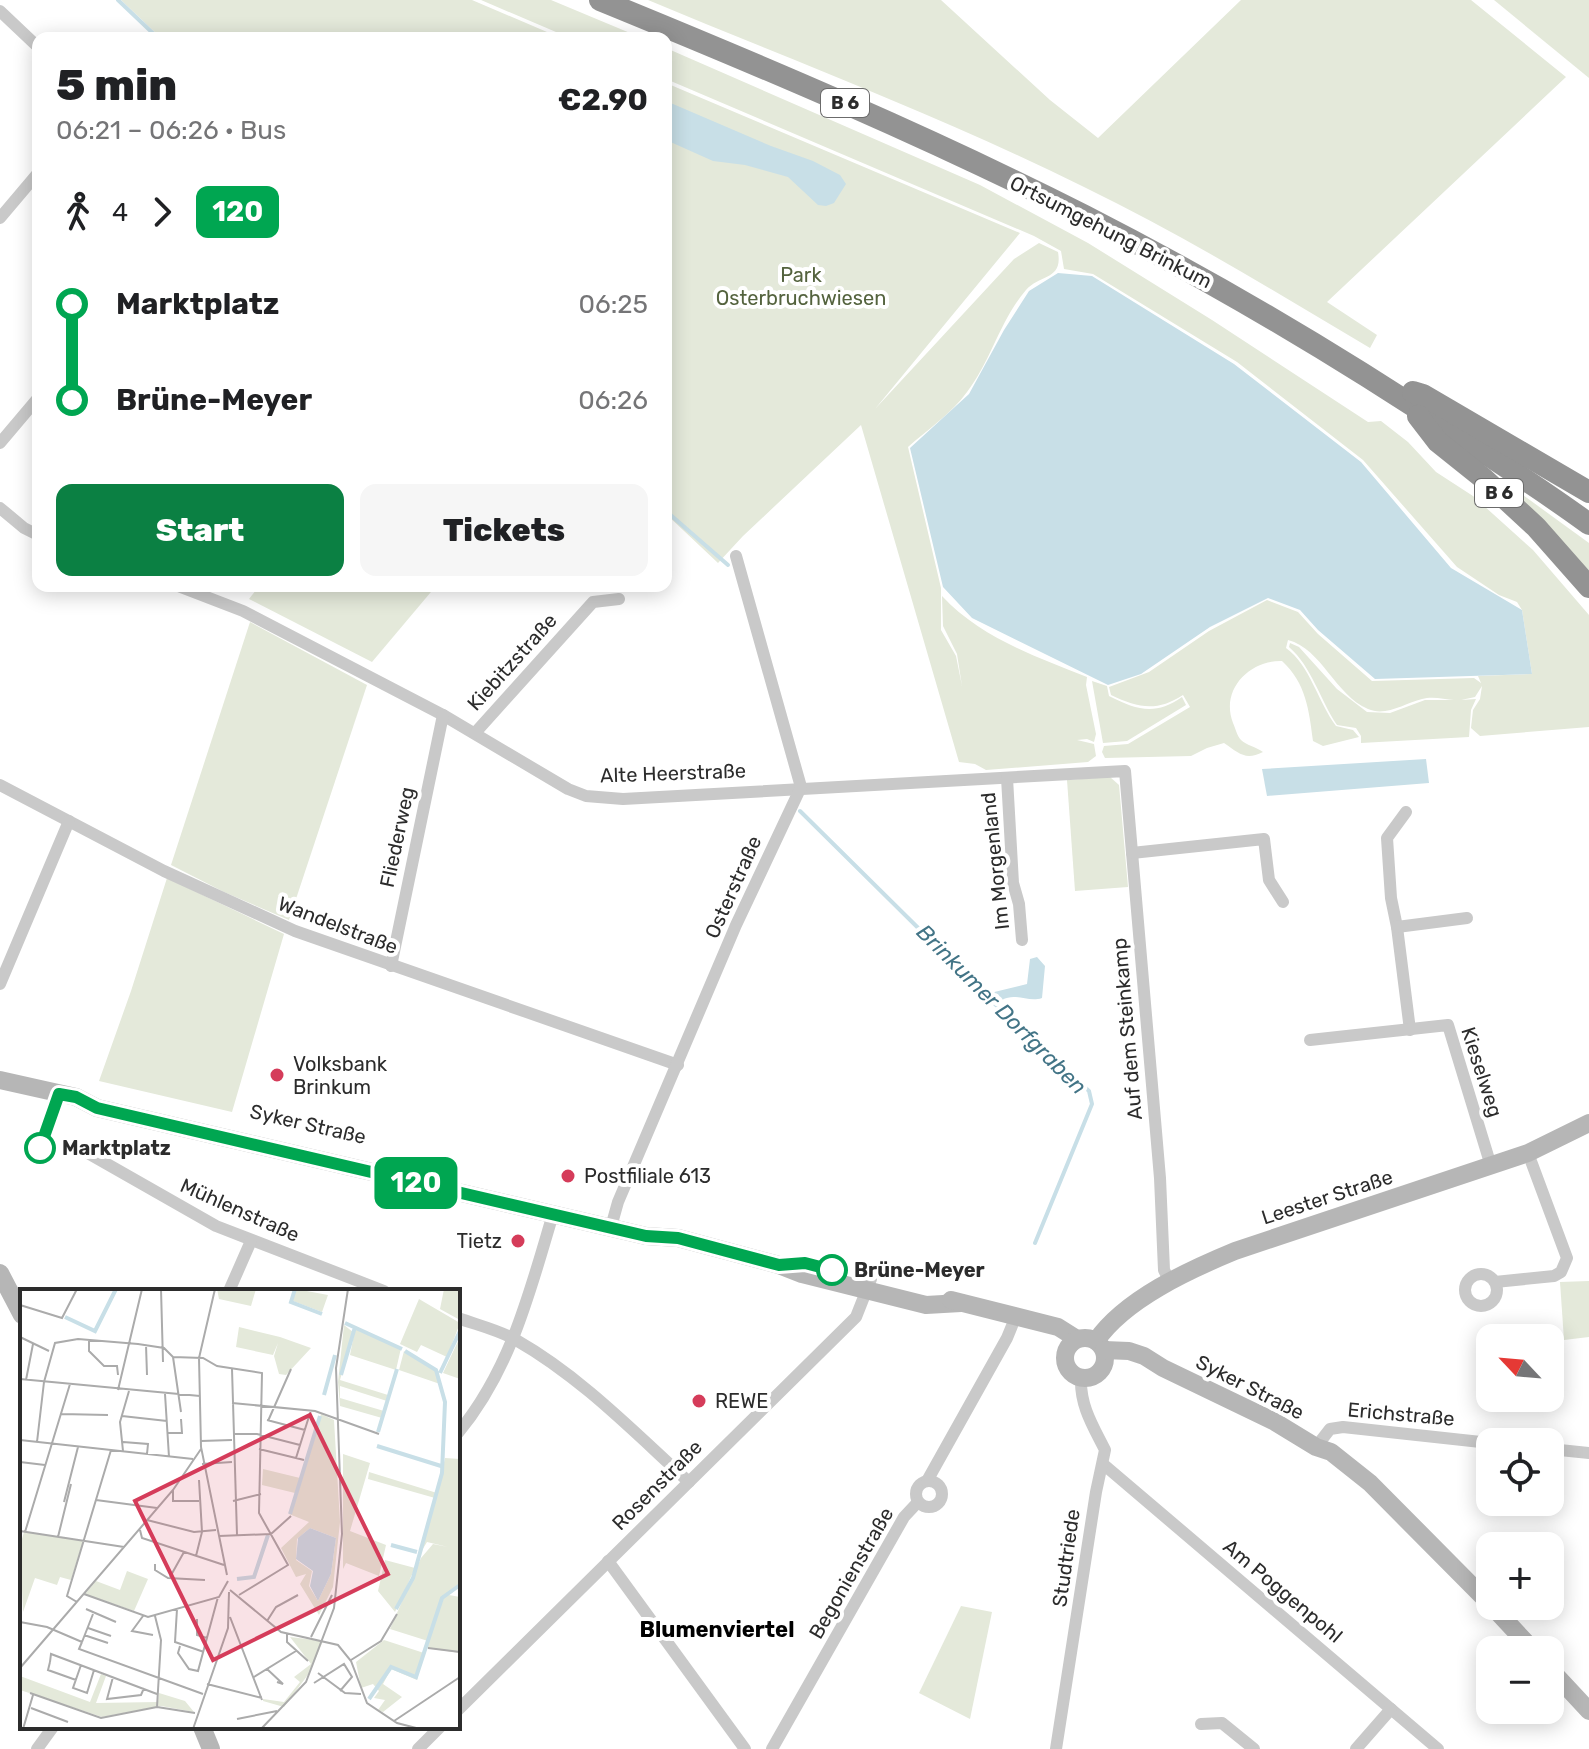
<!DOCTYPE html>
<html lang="en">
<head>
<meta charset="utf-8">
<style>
	body { margin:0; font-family:Rubik,sans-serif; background:#f6f6f6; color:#202124; height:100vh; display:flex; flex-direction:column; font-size:30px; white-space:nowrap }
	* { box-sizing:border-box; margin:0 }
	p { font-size:26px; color:#757577 }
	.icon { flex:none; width:44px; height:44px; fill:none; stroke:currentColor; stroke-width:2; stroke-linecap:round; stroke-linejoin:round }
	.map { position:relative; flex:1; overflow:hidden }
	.side { position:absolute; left:32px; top:32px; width:640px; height:560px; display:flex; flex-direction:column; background:#fff; border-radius:16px; box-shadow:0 4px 20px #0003 }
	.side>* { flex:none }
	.badge { padding:0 16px; border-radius:12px; font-size:28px; line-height:52px }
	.needle { width:52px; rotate:296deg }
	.controls { position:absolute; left:1476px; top:1324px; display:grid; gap:16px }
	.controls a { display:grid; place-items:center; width:88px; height:88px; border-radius:16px; background:#fff; box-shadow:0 4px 20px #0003; font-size:40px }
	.map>.badge { position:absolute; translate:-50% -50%; box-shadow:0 0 0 4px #fff }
	.legs { display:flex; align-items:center; gap:12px; height:88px; padding:0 24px; font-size:26px }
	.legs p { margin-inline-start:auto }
	.summary { display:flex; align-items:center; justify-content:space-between; height:136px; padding:0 24px }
	h1 { font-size:44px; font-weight:800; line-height:60px }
	.action { display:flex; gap:16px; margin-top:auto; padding:16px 24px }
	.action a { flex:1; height:92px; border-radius:16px; background:#0b8043; color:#fff; font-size:32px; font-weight:800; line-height:92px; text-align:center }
	.action a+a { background:#f6f6f6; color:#202124 }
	ul { padding:0 24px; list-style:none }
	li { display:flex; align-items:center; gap:28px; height:96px; font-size:30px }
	li i { display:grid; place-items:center; width:12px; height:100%; margin:0 10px; background:currentColor }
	li i::after { content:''; width:20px; height:20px; margin:-10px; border:6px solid; border-radius:50%; background:#fff }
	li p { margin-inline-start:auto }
	li:first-child i { background:linear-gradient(#0000 50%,currentColor 0) }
	li:last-child i { background:linear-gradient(currentColor 50%,#0000 0) }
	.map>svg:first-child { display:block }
	.green { fill:#e4e9da }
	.water { fill:#c8dfe7 }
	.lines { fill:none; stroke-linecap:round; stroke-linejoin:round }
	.stream { stroke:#c8dfe7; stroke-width:4 }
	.street { stroke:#c9c9c9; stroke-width:12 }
	.secondary { stroke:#b6b6b6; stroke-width:18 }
	.highway { stroke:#939393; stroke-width:22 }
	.line-1-casing { stroke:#fff; stroke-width:18 }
	.line-1 { stroke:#00a651; stroke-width:12 }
	.poi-dot { fill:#d53c5a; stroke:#fff; stroke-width:3 }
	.stop-1-dot { fill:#fff; stroke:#00a651; stroke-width:4 }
	.labels { text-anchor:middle; stroke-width:8; stroke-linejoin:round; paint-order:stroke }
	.shield { fill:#fff; stroke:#6b6b6b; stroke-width:2 }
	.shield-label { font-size:18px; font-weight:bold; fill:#2c2c2c }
	.street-label { font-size:20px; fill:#2c2c2c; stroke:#fff }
	.park-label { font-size:20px; fill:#54633e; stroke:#fff }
	.poi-label { font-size:20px; fill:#2c2c2c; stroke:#fff; text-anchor:start }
	.stop-label { font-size:20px; font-weight:bold; fill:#2c2c2c; stroke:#fff; text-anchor:start }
	.water-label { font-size:22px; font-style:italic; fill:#427486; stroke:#fff }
	.neighbourhood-label { font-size:22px; font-weight:bold; fill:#000; stroke:#fff }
	.inset-river { fill:none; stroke:#c8dfe7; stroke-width:4 }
	.inset-road { fill:none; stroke:#ababab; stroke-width:2 }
	.view { fill:#d53c5a; fill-opacity:0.15; stroke:#d53c5a; stroke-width:4 }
	.inset-edge { fill:none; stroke:#2c2c2c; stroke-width:4 }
</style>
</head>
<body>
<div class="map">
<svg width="1589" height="1749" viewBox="0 0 1589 1749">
	<rect width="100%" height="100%" fill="#fff"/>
	<g class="green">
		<polygon points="121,0 472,0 561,38 161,38"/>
		<polygon points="481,0 551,0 642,38 570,38"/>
		<path d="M648,0h293l109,100 48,38 143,-138h230l95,77 -239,225 50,33 -7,13c-94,-56 -187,-113 -286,-161 -141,-70 -290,-126 -436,-187z"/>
		<polygon points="1494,0 1589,0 1589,78"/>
		<path d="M666,48l314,137 108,58 124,77 156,102 13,-1 27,21 28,30 37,24 60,54 56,65v112l-109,9 -9,-8 2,-18 7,-11 2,-13 -7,11 -14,3 15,-1 -5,11 -2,27 -108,6v-7l-5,-8 -19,-3c-17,-25 -25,-58 -48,-78l1,-4 9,4 38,42 30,23 23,1 35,-13h29c-10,-1 -22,-4 -32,-1 -17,4 -36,18 -54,10 -33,-14 -46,-60 -80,-69l-2,8c24,17 32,54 50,78l17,4 6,7 -36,9 -10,-5c-4,-31 -7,-58 -31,-80 -32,-1 -62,28 -49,62 2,4 4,13 8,17 5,5 15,7 22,12 -18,9 -24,1 -39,-9l-17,5 -16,8 -86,2 -3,-6 2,-6 24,-2 62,-37 -7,-12c-26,17 -45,13 -72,0l-2,-8 40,-15 60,-41 58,-31 31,12 20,22 54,47 102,-3 7,5 -3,-7 54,-2 -10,-64 -5,-8 -18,-7 -42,-28 -94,-107 -126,-98 -144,-88 -29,-5 -3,-18 -27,-15 -368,-157z"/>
		<path d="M666,83l354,150 -145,176 139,-150 25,-16 19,9c5,28 -18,22 -32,38 -26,30 -35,71 -59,102 -15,21 -40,38 -59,55l33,141v42l15,26 6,30 -5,-32 -14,-28 -1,-30c39,42 93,60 145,81l-1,8 10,49 -2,8 -7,-3 -10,1 17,4 2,12 -8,6 -102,8 -11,-6 -16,-2 -98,-337 -118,111 -25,27 -52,-49z"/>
		<polygon points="1505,482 1589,543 1589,573"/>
		<polygon points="259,586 436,586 372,662 249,599"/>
		<polygon points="250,622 367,685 289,920 224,892 171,865"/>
		<path d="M1092,681l15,5 2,10c28,14 46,20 73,1l4,8 -59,36 -24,2z"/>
		<polygon points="1110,777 1119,785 1128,887 1075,891 1067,780"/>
		<polygon points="167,878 284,934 232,1112 99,1081 131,991"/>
		<polygon points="1589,1281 1589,1337 1564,1340 1560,1282"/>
		<polygon points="961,1606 992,1612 970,1719 919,1693"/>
	</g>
	<g class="water">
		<polygon points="666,101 771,146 813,161 840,175 846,184 834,203 826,206 818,205 788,177 745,165 713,161 666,140"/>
		<polygon points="1058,273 1092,276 1234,364 1361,462 1451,568 1522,610 1532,674 1375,679 1318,630 1300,610 1268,598 1210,627 1141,674 1108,685 972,618 943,587 910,448 969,394 1004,330 1029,291"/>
		<polygon points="1426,759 1429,783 1267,796 1262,769"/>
		<path d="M1037,957l8,9 -3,32c-14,5 -26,-6 -40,2l-2,7 -14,-13 41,-10 3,-25z"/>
	</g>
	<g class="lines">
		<g class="stream">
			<polyline points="118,0 158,38"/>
			<polyline points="666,511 728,565"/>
			<polyline points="800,811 996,1005 1089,1091 1092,1104 1035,1243"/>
		</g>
		<g class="street">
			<polyline points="0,11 38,47"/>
			<polyline points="0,218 38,173"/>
			<polyline points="0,443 38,398"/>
			<polyline points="0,508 24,528 38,535"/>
			<polyline points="178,586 243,611 443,715 568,789 586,796 623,799 1125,771 1160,1178 1164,1270 1170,1282"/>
			<polyline points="475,733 593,602 619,599"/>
			<polyline points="1007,778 1013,883 1019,904 1022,940"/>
			<polyline points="0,785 164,871 295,931 678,1065"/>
			<polyline points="1406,812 1387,838 1391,898 1397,927 1410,1030"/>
			<polyline points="1132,853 1264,839 1269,880 1283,902"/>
			<polyline points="1397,927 1467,918"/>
			<polyline points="391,966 443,715"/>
			<polyline points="0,984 69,821"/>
			<polyline points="1310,1040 1448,1025 1491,1166"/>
			<polyline points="86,1152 216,1226 384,1291"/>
			<polyline points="611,1227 618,1202 736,925 801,787 736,556"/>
			<circle cx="1481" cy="1290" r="16"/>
			<polyline points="1495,1282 1554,1276 1561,1272 1567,1258 1528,1153"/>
			<polyline points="229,1291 251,1241"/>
			<path d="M458,1318c19,7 41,12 58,22 65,37 118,92 173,142"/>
			<path d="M458,1433c53,-64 72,-142 95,-219"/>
			<polyline points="1316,1447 1330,1429 1343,1427 1490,1443"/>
			<polyline points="1550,1449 1589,1453"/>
			<polyline points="1103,1464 1438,1749"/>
			<circle cx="929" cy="1494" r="13"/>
			<polyline points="927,1481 1007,1338 1016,1316"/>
			<polyline points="608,1561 745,1749"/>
			<polyline points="458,1710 856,1317 871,1279"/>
			<polyline points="1201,1724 1222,1723 1254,1749"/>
			<polyline points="37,1749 53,1727"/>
			<polyline points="418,1749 440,1727"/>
			<polyline points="772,1749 904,1517 918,1502"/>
			<path d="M1056,1749l40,-257 9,-42c-12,-24 -25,-44 -24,-72"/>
			<polyline points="1356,1749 1391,1709"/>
		</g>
		<g class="secondary">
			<polyline points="0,1080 76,1097 97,1108 646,1236 678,1238 779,1265 802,1274 926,1305 961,1303"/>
			<polyline points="0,1273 22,1315"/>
			<polyline points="951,1300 1058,1327 1077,1339"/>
			<circle cx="1085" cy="1358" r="20"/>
			<path d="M1096,1341c29,-42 93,-71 139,-90l293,-98 61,-30"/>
			<polyline points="1104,1350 1129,1351 1144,1356 1163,1368 1275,1422 1316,1447 1331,1452 1370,1483 1490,1604"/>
			<polyline points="1492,1606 1533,1650"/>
			<polyline points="1550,1669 1589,1711"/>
			<polyline points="202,1727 211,1749"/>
		</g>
		<g class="highway">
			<path d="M600,0c164,67 327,136 485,216 129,66 254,140 374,220 44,29 88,57 130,88"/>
			<polyline points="1413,392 1423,395 1589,492"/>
			<polyline points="1418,416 1438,442 1483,478 1536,527 1589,587"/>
		</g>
	</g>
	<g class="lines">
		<defs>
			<polyline id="line-1" points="40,1148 59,1094 76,1097 97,1108 646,1236 678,1238 779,1265 805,1263 832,1270"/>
		</defs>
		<use href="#line-1" class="line-1-casing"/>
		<use href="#line-1" class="line-1"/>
	</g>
	<g class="poi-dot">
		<circle cx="277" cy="1075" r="8"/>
		<circle cx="568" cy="1176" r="8"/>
		<circle cx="518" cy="1241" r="8"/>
		<circle cx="699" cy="1401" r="8"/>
	</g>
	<g class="stop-1-dot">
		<circle cx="40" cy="1148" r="14"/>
		<circle cx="832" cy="1270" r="14"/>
	</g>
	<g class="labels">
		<g class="shield">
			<rect x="821" y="89" width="48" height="28" rx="6"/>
			<rect x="1475" y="479" width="48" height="28" rx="6"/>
		</g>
		<g class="shield-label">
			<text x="845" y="109">B 6</text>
			<text x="1499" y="499">B 6</text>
		</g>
		<g class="street-label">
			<text transform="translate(1111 232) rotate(27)" y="7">Ortsumgehung Brinkum</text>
			<text transform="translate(512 662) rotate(-48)" y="7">Kiebitzstraße</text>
			<text transform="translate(673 773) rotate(-2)" y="7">Alte Heerstraße</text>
			<text transform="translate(397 837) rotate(-78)" y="7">Fliederweg</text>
			<text transform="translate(995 861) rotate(-96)" y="7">Im Morgenland</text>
			<text transform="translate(733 887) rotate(-66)" y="7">Osterstraße</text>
			<text transform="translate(338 925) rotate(21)" y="7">Wandelstraße</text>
			<text transform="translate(1127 1029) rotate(-95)" y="7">Auf dem Steinkamp</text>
			<text transform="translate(1482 1072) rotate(72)" y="7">Kieselweg</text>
			<text transform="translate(308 1124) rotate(13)" y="7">Syker Straße</text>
			<text transform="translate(1327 1197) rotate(-18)" y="7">Leester Straße</text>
			<text transform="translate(240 1210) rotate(24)" y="7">Mühlenstraße</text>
			<text transform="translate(1250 1387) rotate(27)" y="7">Syker Straße</text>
			<text transform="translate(1401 1414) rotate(5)" y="7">Erichstraße</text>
			<text transform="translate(657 1485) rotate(-45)" y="7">Rosenstraße</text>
			<text transform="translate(1066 1558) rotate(-82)" y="7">Studtriede</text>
			<text transform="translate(851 1573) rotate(-60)" y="7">Begonienstraße</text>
			<text transform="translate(1283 1591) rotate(40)" y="7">Am Poggenpohl</text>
		</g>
		<g class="park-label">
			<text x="801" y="282">Park<tspan x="801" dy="23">Osterbruchwiesen</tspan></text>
		</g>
		<g class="poi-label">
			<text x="293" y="1071">Volksbank<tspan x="293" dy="23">Brinkum</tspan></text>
			<text x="584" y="1183">Postfiliale 613</text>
			<text x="502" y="1248" text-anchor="end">Tietz</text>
			<text x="715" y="1408">REWE</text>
		</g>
		<g class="stop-label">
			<text x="62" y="1155">Marktplatz</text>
			<text x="854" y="1277">Brüne-Meyer</text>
		</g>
		<g class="water-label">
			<text transform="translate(1002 1009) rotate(45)" y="8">Brinkumer Dorfgraben</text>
		</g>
		<g class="neighbourhood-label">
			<text x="717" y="1637">Blumenviertel</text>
		</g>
	</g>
	<g transform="translate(20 1289)">
		<rect width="440" height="440" fill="#fff"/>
		<path d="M197,0h39l-5,17 -32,-7zM276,0l32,6 -6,17 -29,-11zM424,0h16v31l-20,-11zM399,10l41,24 -13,34 -26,-12 -4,7 -17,-8zM324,36l9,7 -13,48 48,15 -1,6 -47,-15v12l44,13 -2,7 -42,-12 -2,-24zM219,38l41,10 31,11 -25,27 -7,-1 -5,-18 4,-13 -5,12 -37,-8zM335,40l46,19 -5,22 -46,-15zM440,48v42l-17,-6zM384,62l32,19 4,14 -41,-14zM301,125l13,6 6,102 -7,65 -14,28 -19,-31 6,-10 -10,3 -15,-29 28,-26 -20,-8 6,-21 -33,-8 1,-16 37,9zM290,239l26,10 -5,36 -13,27 -9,-15 3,-15 -16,-11 1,-21zM323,165l27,9 -20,68 36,14 -7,31 -33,-13 -3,6zM425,169l15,1v127l-11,9 11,2v56l-34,-5 2,-7 -38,-12 31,-71 12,-14 15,3 -21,-5 -9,15 17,-59 -67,-19 1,-7 68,21zM4,243l59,9 -12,39 -11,-3 -3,8 -22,-7 -12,34 -3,-66zM365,271l30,8 -20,44 -17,-21zM107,282l21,8 -14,32 -49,-17 11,-13 24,9zM270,348l33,4 -13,31 -26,35 -21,-6v-2l21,3 16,-20 -6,-5 17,-13zM364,351l40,13 -7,27 -26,-11 -8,15 19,13 -19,15 -5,-2 7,-10 -11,-2 5,-7 -6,-7 -12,4 -5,-26zM81,385l5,2 -10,27 62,-1 1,-9 26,8 9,11 -33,-6 -59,11 -82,-27v-14l70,26z" fill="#e4e9da" fill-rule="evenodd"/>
		<path d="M290,239l26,10 -5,36 -13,27 -8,-15 3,-15 -17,-12 2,-21z" fill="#c8dfe7"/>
		<path class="inset-river" d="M275,0l-4,13 31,12M45,28l30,14 21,-42M325,34l57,26M420,84l20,-42M321,86l14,-48M304,106l11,-40M358,143l19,-63M357,157l64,20M270,225l30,-98M371,256l26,7M217,290l17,-2 14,-42M376,320l17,-31 29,-105 3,-71 -9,-32 -31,-19M349,410l22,-32 25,10 26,-79 18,-13"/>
		<path class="inset-road" d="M141,0l2,73M195,0l-16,69 2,89 26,128M0,16l42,13 15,-29M0,48l29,14M69,51v11l15,15h13l1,9M126,56l1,30M153,68l30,1 14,8 45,7 -3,140 29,52 -49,30M153,68l8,55M212,80l5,166M0,90l180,17M6,91l7,-36M24,93l11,-39 23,-4 60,5 26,4 9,9M98,101l24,-101M145,105l4,63M212,114l83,8 64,23M41,125l47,1M102,127l45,5M247,131l38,10M248,132l23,-52M148,144h14l-1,-14M213,145h24l43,11M0,151l173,19M181,152l31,-1M17,153l7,-60M103,153l25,2 -1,10M239,160l45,11M103,162l-3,-29 9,-31M276,169l15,-48M0,173l25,3M182,175l30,-2M153,201v11h26M76,211l61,8M213,212l28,-7M44,213l14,-55M127,231l47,12 22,-2M120,241l2,8 82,27M0,242l104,16M5,243l45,-148M199,247l52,-2 20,-18M38,248l13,-53M176,267l6,-24 -3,-52M135,275v6l13,8 37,2M150,288l14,-25M210,301l51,42 57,13 13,16 16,42 30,20 23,6M64,305l64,23 71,-20 9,-16M57,313l-10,-6 44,-146M66,320l30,13M157,320l-2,33 29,10M123,327l-11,15 21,4M135,327l6,24 -4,67M210,328l32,83M177,330v16l10,3M247,332l9,-14 22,-12M0,333l27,5 35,15M68,339l23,8M267,345v8l21,19M64,346l24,8M291,348l21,-42M62,353l-3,7 124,45M62,353l11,-28M160,357l-2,7 11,16 9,2 20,-74M408,359l32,4M331,371l30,-19 16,-27M30,373l1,-8 106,40M30,373l-2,8 28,10M61,376l-8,23 14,5 7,-23M0,379l153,-178 28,-41M247,380l16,15 -6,-2M298,384l27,20 16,1M93,388l-6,22 34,-4 3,-7M234,388l42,-26M294,394l30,-19 8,13 -12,14M187,395l55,14M10,404l71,25 56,-11M137,418l38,6M11,419l37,14M217,430l40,-8M374,432l66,-44M3,440l10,-34M173,440l35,-101 1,-36M241,440l45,-47 28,-74 8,-74 -6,-166 12,-79"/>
		<path class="view" d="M290,126l78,159 -175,86 -78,-159z"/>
		<rect width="440" height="440" class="inset-edge"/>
	</g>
</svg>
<div class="controls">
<a><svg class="needle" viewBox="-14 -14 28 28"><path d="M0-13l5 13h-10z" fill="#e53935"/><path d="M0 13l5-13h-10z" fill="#757577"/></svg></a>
<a><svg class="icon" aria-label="locate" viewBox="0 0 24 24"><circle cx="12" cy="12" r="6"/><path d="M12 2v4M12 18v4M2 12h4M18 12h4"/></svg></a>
<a>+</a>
<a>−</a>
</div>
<b class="badge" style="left:416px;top:1183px;background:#00a651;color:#fff">120</b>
<section class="side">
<div class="summary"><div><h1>5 min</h1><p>06:21 – 06:26 · Bus</p></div><b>€2.90</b></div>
<div class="legs"><svg class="icon" aria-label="walk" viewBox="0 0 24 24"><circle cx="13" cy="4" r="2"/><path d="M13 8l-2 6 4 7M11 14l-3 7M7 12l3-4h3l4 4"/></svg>4<svg class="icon" aria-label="forward" viewBox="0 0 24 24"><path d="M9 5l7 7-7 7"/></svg><b class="badge" style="background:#00a651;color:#fff">120</b></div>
<ul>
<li><i style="color:#00a651"></i><b>Marktplatz</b><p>06:25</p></li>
<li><i style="color:#00a651"></i><b>Brüne-Meyer</b><p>06:26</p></li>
</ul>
<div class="action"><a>Start</a><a>Tickets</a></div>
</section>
</div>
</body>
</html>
